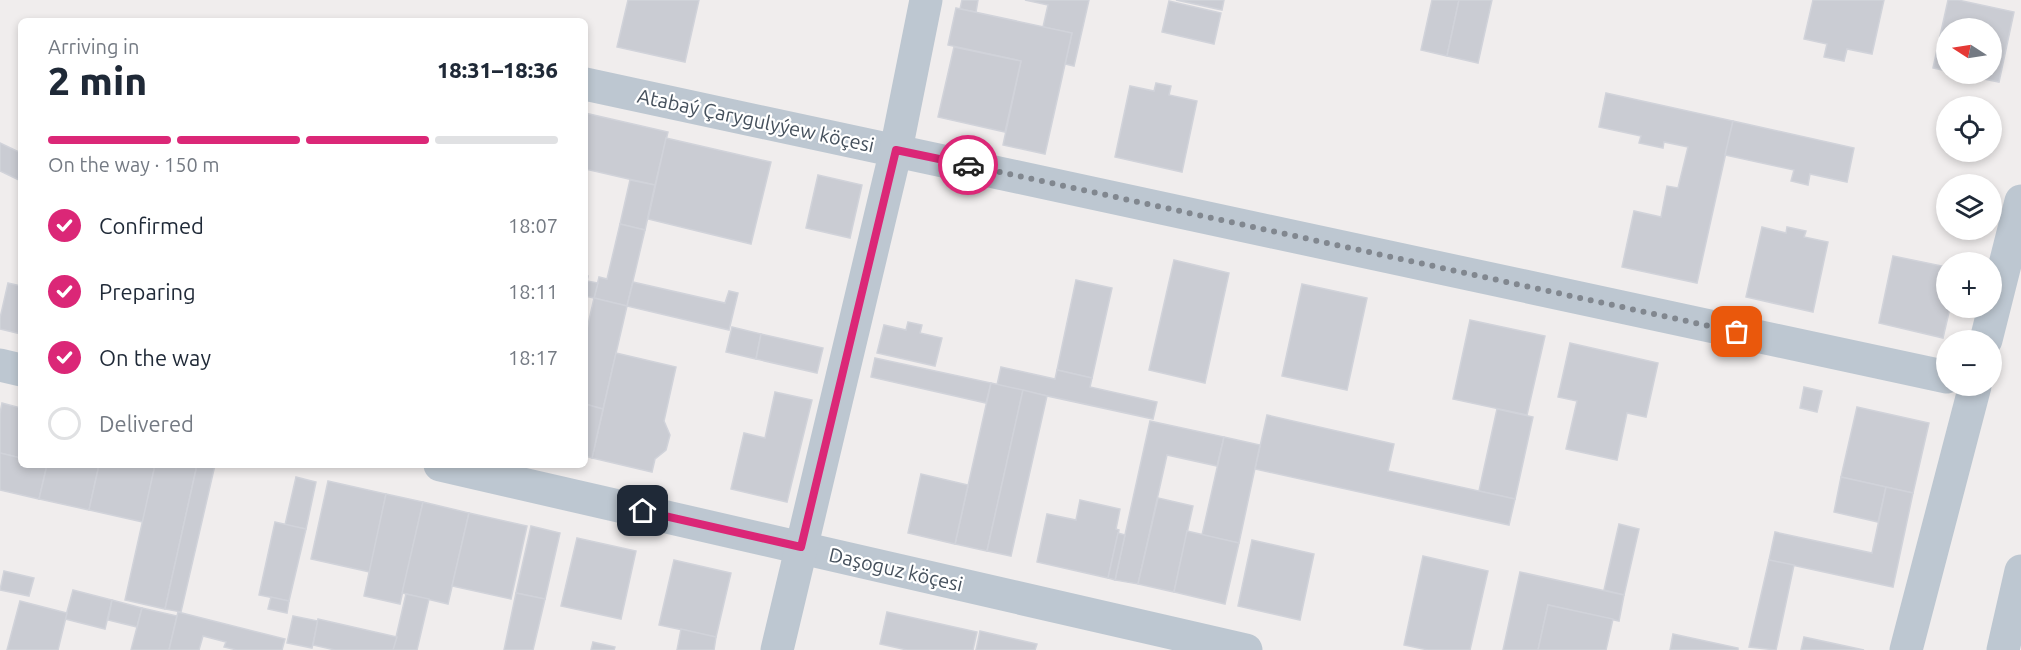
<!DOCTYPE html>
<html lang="en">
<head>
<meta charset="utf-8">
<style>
  :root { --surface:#fff; --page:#f2f2f3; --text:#1f2937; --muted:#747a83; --line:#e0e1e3; --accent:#db2777 }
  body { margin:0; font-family:Ubuntu,sans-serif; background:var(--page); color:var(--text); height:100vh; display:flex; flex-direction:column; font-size:22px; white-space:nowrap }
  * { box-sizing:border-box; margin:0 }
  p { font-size:20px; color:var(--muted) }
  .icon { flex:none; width:33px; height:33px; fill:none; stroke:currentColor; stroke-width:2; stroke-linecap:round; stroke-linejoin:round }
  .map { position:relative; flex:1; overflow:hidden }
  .sheet { position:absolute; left:18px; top:18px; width:570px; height:450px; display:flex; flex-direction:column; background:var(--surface); border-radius:9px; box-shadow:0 3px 9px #0003 }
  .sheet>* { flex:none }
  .needle { width:39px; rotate:282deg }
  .controls { position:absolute; left:1936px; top:18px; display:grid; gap:12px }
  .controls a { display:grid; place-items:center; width:66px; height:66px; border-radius:50%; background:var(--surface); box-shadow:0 3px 9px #0003; font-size:30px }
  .pin { position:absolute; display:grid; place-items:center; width:51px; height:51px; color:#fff; margin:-26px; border-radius:12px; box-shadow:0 3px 9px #0006 }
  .courier { position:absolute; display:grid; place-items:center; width:60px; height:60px; margin:-30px; border:4px solid #db2777; border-radius:50%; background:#fff; color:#222; box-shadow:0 2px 8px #0007 }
  .head em { font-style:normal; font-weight:800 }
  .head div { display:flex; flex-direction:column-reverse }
  .head { display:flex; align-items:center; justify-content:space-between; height:102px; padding:0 30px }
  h1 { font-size:39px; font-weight:800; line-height:45px }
  .bar { display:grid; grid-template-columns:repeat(4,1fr); gap:9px 6px; align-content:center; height:72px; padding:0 30px }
  .bar i { height:8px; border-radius:4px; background:var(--line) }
  .bar .selected { background:var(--accent) }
  .bar p { grid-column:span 4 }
  ol { padding:0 30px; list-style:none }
  li { display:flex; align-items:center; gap:18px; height:66px }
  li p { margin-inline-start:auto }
  li .icon { padding:6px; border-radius:50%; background:var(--accent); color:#fff; stroke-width:4 }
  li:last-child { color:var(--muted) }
  li i { width:33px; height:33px; border:3px solid var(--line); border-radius:50% }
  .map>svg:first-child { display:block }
</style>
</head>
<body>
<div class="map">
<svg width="2021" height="650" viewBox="0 0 2021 650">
  <rect width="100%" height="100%" fill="#f0eded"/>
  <!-- building -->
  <g fill="#caccd3" stroke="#d1d3da" stroke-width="1.5">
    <polygon points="628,0 699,0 685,62 617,47"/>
    <polygon points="962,0 978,0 976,12 960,9"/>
    <polygon points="1025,0 1089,0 1074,66 1065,64 1072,33 1043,27 1048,5"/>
    <polygon points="1176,0 1224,0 1222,10"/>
    <polygon points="1432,0 1459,0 1447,56 1421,50"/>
    <polygon points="1459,0 1492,0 1478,63 1447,56"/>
    <polygon points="1813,0 1884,0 1872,54 1847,49 1844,61 1824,57 1827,44 1804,39"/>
    <polygon points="1948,0 1958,0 2014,12 1999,82 1959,74 1992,74 1992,28 1947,28 1947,71 1933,68"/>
    <polygon points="1169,1 1221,13 1214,44 1162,32"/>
    <polygon points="956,8 1072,33 1045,154 1003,145 1021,61 948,45"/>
    <polygon points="954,47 1021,61 1005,132 938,117"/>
    <polygon points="1156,83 1171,86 1169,95 1197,101 1182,172 1115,157 1130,86 1154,91"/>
    <polygon points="1606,93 1733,121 1697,283 1622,267 1634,211 1661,217 1667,186 1678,188 1688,147 1664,142 1663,148 1639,143 1641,136 1599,127"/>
    <polygon points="585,113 668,132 655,185 585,169"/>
    <polygon points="1733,121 1854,148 1847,182 1810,174 1808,185 1791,181 1794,170 1725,155"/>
    <polygon points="666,138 771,162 751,244 648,219"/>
    <polygon points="0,143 21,153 21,181 0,171"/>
    <polygon points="818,175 862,185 850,238 806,228"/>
    <polygon points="630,180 655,185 645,230 620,224"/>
    <polygon points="620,224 645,230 627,306 594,298 599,277 607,279"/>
    <polygon points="1762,227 1786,233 1787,227 1806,231 1804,237 1828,242 1813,312 1746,297"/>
    <polygon points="1893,256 1947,267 1947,308 1950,308 1943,338 1879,323"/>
    <polygon points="1174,260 1229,273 1205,383 1149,370"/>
    <polygon points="585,275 588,276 587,281 598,283 594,298 585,296"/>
    <polygon points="1076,280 1112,288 1092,378 1057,370"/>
    <polygon points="633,282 725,303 729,291 738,293 729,330 627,306"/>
    <polygon points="8,283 21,286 21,285 21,334 0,329 0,318"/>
    <polygon points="1302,284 1367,298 1347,390 1282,376"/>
    <polygon points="594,298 627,306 603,409 585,404 585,338"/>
    <polygon points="1470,320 1545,336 1527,415 1453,399"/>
    <polygon points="908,322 922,325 920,333 942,338 935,366 877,353 884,325 906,330"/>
    <polygon points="732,327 761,334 756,359 726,352"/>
    <polygon points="761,334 823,348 817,373 756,359"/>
    <polygon points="1570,343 1658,363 1646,417 1627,413 1617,460 1566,449 1577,401 1558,397"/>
    <polygon points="616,353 676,367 664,421 670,435 666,450 655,459 652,472 592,458"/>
    <polygon points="875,358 991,383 986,403 871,377"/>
    <polygon points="1001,367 1055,379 1057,370 1092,378 1090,387 1157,402 1153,419 997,385"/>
    <polygon points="991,383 1023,390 987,551 955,544"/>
    <polygon points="1804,387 1822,391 1817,412 1800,408"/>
    <polygon points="1023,390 1047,396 1011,556 987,551"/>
    <polygon points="775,392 812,400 787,502 731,489 744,433 765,438"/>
    <polygon points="2,403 21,408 21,458 0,453 0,413"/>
    <polygon points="585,404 603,409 592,458 585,456"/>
    <polygon points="1857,407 1929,423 1913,493 1841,477"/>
    <polygon points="1497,409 1533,417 1515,499 1479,491"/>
    <polygon points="1267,415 1394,444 1388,471 1515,499 1509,525 1255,469"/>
    <polygon points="1150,421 1224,437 1217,466 1167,455 1138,584 1115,580"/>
    <polygon points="1224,437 1260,445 1239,543 1202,535"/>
    <polygon points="0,453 21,458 21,465 47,465 39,499 0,490"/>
    <polygon points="47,465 99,465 89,510 39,499"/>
    <polygon points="99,465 155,465 143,522 89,510"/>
    <polygon points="155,465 197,465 165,609 125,600"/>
    <polygon points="197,465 215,465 181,612 165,609"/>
    <polygon points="921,474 968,485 955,544 908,533"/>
    <polygon points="296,477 316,482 306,529 285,525"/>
    <polygon points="1841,477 1886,487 1878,522 1834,512"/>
    <polygon points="328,481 386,494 370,572 311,559"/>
    <polygon points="1886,487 1913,493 1893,587 1769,560 1775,532 1872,553"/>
    <polygon points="386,494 423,502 400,604 364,596"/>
    <polygon points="1158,498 1193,506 1174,592 1138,584"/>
    <polygon points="1080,500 1120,509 1116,529 1119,530 1108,578 1037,562 1047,514 1076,520"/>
    <polygon points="423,502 469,513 448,604 402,593"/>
    <polygon points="469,513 527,526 511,599 452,586"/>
    <polygon points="275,522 306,529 289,601 259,595"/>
    <polygon points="1619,524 1639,529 1624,595 1604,590"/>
    <polygon points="531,526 560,533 545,599 516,593"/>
    <polygon points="1187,531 1239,543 1225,604 1174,592"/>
    <polygon points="1118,533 1125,535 1115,580 1108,578"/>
    <polygon points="577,538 636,551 621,619 561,606"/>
    <polygon points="1252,540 1314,554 1300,620 1238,606"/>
    <polygon points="1423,556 1488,571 1470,650 1428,650 1404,645"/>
    <polygon points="674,560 731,573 716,637 659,625"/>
    <polygon points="1769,560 1794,565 1776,650 1749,647"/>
    <polygon points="4,571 34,578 29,596 0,590"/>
    <polygon points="1520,572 1624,595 1619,621 1548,605 1538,650 1503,650"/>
    <polygon points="73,590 112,600 105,629 65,619"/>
    <polygon points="516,593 545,599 533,650 504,650"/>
    <polygon points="406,594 429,599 417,650 393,650"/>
    <polygon points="271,597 289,601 287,613 268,609"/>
    <polygon points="112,600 142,608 137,627 108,620"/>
    <polygon points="20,601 67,613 58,650 7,650"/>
    <polygon points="1548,605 1613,619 1606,650 1538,650"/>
    <polygon points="142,608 177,616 169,650 131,650"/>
    <polygon points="178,612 285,639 282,650 237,650 224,647 226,642 203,636 199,650 169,650"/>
    <polygon points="887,612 977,632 973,650 907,650 880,644"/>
    <polygon points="293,616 318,621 312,648 287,643"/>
    <polygon points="318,619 397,637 393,650 335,650 313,645"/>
    <polygon points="681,629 716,637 714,650 677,650"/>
    <polygon points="980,631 1037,644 1035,650 976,650"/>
    <polygon points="1673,634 1738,648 1738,650 1670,650"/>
    <polygon points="1804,637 1864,650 1801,650"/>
    <polygon points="593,642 615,647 614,650 591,650"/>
  </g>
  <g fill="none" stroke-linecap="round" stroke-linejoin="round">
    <!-- minor -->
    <g stroke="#bdc7d1" stroke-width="33">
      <polyline points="585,84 1947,377"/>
      <polyline points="1986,340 2021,201"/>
      <polyline points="0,365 21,370"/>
      <polyline points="440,465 1246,650"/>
      <polyline points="777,650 896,150 926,0"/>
      <polyline points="1906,650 1975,386"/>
      <polyline points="2003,650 2021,571"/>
    </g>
  </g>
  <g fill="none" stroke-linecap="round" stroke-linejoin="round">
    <!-- done -->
    <polyline stroke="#81878f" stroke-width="6" stroke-dasharray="0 10.8" points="968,165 1737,332"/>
    <!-- route -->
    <polyline stroke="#db2777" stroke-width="8" points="643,511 801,547 896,150 968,165"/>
  </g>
  <g text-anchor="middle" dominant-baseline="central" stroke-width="4.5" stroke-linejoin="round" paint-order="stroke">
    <!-- street labels -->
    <g font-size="20" fill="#45505c" stroke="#fff">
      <text transform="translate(756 120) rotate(12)">Atabaý Çarygulyýew köçesi</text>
      <text transform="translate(896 569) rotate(13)">Daşoguz köçesi</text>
    </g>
  </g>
</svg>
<div class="controls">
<a><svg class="needle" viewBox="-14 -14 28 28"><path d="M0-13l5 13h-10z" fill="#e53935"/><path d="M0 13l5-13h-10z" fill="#747a83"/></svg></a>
<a><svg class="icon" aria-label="locate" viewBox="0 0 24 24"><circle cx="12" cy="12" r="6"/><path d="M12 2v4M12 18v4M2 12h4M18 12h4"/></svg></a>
<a><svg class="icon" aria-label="layers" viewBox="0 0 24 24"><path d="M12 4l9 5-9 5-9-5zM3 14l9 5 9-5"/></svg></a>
<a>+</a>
<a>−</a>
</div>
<div class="pin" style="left:1737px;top:332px;background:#ea580c"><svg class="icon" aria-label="bag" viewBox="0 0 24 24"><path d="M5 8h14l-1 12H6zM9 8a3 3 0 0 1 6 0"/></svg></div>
<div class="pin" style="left:643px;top:511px;background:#1f2937"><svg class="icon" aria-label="home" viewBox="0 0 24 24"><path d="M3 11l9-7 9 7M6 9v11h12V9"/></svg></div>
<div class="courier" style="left:968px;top:165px"><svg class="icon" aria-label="car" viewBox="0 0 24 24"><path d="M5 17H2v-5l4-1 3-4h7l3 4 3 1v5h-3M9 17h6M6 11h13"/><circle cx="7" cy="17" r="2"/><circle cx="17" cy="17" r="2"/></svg></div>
<section class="sheet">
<div class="head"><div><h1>2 min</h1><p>Arriving in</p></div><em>18:31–18:36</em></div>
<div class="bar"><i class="selected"></i><i class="selected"></i><i class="selected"></i><i></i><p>On the way · 150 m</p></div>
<ol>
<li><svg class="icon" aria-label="check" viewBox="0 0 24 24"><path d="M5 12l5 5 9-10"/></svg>Confirmed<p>18:07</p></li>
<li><svg class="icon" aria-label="check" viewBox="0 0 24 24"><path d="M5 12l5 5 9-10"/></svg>Preparing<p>18:11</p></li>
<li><svg class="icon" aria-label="check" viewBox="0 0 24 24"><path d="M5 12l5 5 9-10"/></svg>On the way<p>18:17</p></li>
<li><i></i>Delivered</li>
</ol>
</section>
</div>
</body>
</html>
